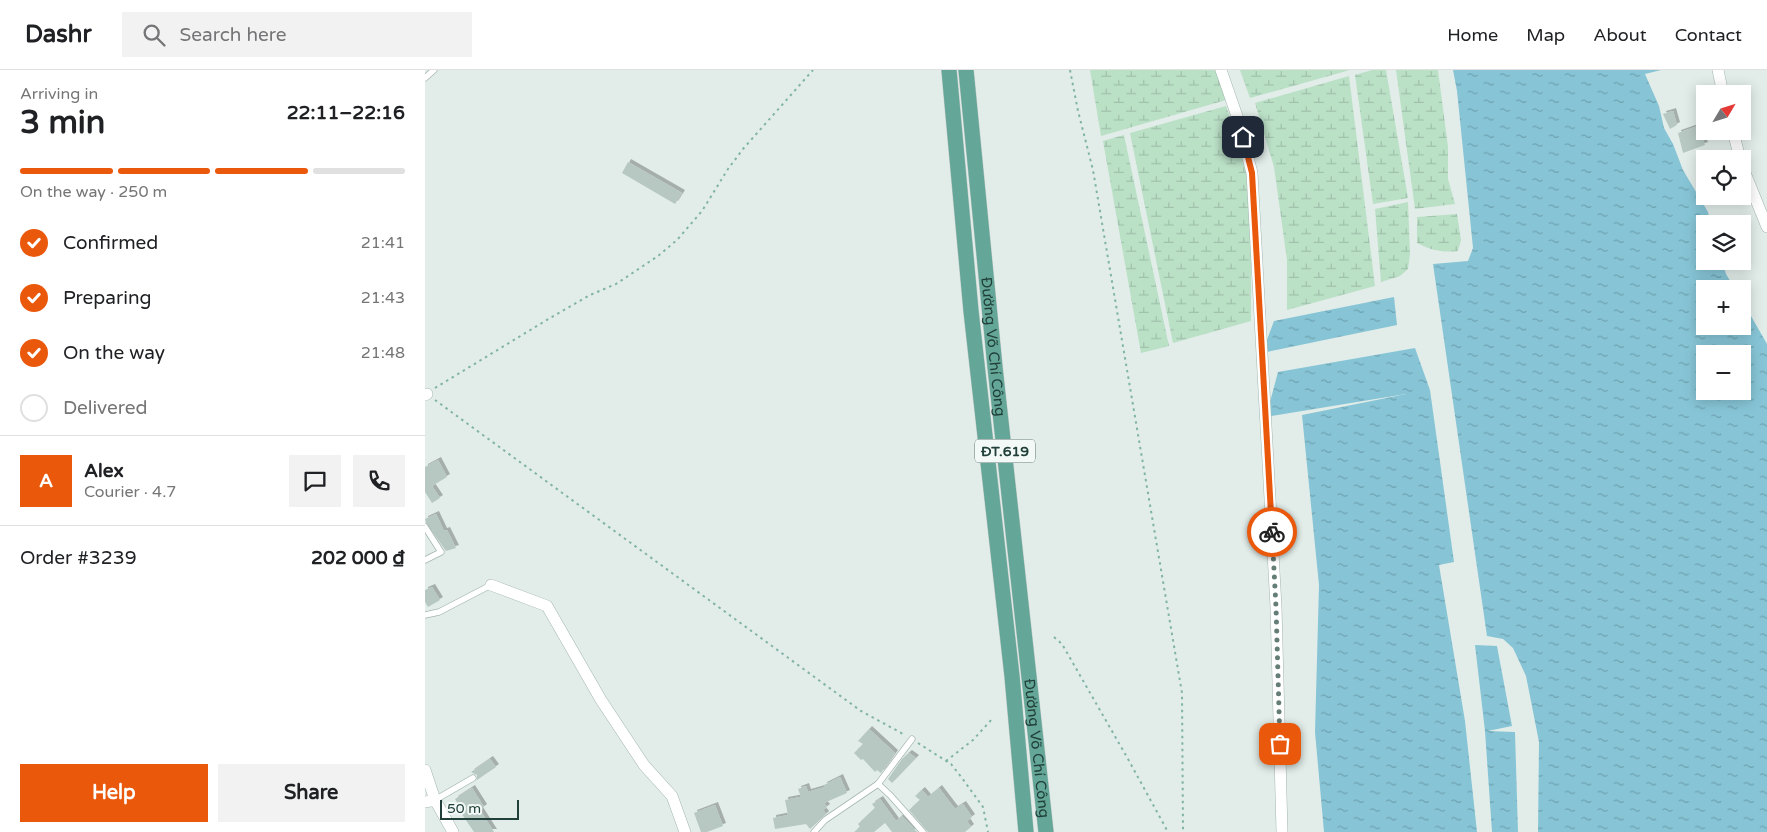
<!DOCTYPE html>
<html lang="en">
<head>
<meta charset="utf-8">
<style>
  :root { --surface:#fff; --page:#f2f2f2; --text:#202124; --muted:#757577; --line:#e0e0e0; --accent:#ea580c }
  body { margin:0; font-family:"Varela Round",sans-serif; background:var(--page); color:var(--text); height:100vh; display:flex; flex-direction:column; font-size:19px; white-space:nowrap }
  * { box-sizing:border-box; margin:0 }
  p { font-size:16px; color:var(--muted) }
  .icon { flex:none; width:28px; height:28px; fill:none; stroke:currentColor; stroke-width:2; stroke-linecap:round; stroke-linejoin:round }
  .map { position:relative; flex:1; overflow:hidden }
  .details { display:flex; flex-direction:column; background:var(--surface); width:425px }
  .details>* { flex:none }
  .needle { width:32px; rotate:52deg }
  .tools { position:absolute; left:1271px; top:15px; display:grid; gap:10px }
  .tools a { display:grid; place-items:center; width:55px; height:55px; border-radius:0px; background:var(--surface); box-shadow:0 2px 12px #0003; font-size:25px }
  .scale { position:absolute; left:15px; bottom:12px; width:79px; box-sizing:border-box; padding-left:5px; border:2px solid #214039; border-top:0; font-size:14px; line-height:18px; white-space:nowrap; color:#214039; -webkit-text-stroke:4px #f3f9f7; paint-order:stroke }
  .pin { position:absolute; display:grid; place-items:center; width:42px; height:42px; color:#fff; margin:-21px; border-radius:10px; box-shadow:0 2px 8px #0006 }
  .courier { position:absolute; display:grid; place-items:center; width:50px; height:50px; margin:-25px; border:4px solid #ea580c; border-radius:50%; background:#fff; color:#222; box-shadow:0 1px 6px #0007 }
  .head em { font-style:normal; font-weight:800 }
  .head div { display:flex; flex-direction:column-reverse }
  .head { display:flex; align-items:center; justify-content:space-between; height:85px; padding:0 20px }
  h1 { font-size:32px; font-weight:800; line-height:38px }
  .bar { display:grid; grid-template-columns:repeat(4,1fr); gap:8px 5px; align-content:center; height:60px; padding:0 20px }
  .bar i { height:6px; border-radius:4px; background:var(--line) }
  .bar .on { background:var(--accent) }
  .bar p { grid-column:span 4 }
  .line { display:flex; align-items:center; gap:12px; padding:0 20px; border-top:1px solid var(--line) }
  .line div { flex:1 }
  .round { display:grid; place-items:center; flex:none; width:52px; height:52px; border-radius:0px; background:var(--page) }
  ol { padding:0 20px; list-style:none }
  li { display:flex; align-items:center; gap:15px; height:55px }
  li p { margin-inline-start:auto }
  li .icon { padding:5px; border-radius:50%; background:var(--accent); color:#fff; stroke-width:4 }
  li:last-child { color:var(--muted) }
  li i { width:28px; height:28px; border:2px solid var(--line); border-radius:50% }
  .cta { display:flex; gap:10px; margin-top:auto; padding:10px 20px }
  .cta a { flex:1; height:58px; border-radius:0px; background:var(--accent); color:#fff; font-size:20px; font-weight:800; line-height:58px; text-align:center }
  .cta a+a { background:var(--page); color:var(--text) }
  header { display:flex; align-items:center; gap:30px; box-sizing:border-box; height:70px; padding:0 25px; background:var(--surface); border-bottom:1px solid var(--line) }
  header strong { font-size:24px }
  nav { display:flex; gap:28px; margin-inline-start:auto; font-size:18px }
  .search { width:350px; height:45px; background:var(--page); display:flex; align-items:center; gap:12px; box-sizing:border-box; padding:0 18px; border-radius:0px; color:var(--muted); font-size:19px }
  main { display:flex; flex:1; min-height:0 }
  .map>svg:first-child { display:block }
</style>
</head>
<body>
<header>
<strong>Dashr</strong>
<div class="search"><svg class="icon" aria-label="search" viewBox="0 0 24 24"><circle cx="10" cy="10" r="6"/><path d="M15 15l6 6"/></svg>Search here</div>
<nav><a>Home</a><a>Map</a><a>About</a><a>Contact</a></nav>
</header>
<main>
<section class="details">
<div class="head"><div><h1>3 min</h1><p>Arriving in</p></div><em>22:11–22:16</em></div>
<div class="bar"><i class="on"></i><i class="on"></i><i class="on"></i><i></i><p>On the way · 250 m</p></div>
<ol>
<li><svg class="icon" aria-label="check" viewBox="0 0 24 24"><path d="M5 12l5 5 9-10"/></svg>Confirmed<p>21:41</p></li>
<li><svg class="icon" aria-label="check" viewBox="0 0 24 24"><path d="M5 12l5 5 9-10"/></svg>Preparing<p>21:43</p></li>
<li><svg class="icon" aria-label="check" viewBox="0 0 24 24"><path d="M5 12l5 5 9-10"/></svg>On the way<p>21:48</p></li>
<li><i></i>Delivered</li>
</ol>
<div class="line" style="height:90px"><b class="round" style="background:var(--accent);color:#fff">A</b><div><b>Alex</b><p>Courier · 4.7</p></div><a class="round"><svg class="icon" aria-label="chat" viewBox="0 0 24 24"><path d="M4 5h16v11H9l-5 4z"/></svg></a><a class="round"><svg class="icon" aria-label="phone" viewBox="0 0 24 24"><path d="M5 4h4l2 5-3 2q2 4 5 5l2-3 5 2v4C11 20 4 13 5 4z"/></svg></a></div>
<div class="line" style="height:65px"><div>Order #3239</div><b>202 000 ₫</b></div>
<div class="cta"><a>Help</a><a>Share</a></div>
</section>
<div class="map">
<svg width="1342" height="762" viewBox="0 0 1342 762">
  <defs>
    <pattern id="wetland-marsh" width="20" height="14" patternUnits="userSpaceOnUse" patternTransform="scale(1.25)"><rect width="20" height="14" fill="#bae0c6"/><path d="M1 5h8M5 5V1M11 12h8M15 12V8" fill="none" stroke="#a0c1ab"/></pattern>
    <pattern id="water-ripples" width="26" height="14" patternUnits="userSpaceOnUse" patternTransform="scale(1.25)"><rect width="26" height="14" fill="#87c5d6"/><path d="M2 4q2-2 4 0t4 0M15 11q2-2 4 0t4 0" fill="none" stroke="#6ea1af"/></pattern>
    <filter id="shadow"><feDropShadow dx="3" dy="-3" stdDeviation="0" flood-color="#0004"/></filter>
  </defs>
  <rect width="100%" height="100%" fill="#e2ede9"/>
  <!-- wetland -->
  <g fill="url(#wetland-marsh)">
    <polygon points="665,0 791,0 801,30 676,66"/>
    <polygon points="815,0 925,0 825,28"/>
    <polygon points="947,0 961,0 983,128 948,134 930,5"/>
    <polygon points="971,0 1013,0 1023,77 1023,109 1030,134 990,139"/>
    <polygon points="924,6 950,216 862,240 862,190 849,97 830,33"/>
    <polygon points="801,36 826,109 826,251 748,273 705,63"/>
    <polygon points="699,65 744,276 716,283 678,71"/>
    <polygon points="983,132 985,184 983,199 975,206 956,212 950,139"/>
    <path d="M1032 144 1036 170 1033 181C1017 183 1006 180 992 173V147Z"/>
  </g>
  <!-- water -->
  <g fill="url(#water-ripples)" fill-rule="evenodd">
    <path d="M1028 0H1236L1220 4 1234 36 1239 58 1248 74 1258 100 1283 142 1286 154H1280V191H1297L1301 204 1310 219H1280V256H1318V232L1342 274V762H1113L1114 672 1101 606 1088 578 1078 569 1062 566 1008 194 1043 191 1048 178 1032 21ZM1280 284H1318V321H1280Z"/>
    <polygon points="969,227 972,255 837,283 849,251"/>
    <polygon points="990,278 1005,320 1029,492 1014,495 1040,651 1052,762 899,762 890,662 894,515 877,345 981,324 841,347 853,302"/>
    <polygon points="1050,575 1072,576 1087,656 1063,661 1090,662 1093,762 1067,762 1060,661"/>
  </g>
  <!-- building -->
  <g fill="#b7c8c2" filter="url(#shadow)">
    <polygon points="1248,41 1252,55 1245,59 1238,44"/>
    <polygon points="1273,56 1280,75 1258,83 1253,63"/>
    <polygon points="203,92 257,123 250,134 197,103"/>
    <polygon points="13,390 22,407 7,416 15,428 7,433 0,422 0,397"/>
    <polygon points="11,444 19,461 22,460 31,478 21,481 1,453 0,449"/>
    <polygon points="7,517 15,530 3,537 0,532 0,520"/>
    <polygon points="444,659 470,683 456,703 452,700 450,702 438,689 436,690 429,683 438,674 433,671"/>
    <polygon points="484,683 491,688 467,713 463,709 477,689"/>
    <polygon points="65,689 71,697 52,710 52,705 46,702"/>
    <polygon points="415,707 422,723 399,733 402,737 398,740 401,744 385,759 381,754 350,759 348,748 363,745 360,730 376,727 373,719 381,716 383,722 400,717 399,715"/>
    <polygon points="47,718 59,737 55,740 69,762 49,762 34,740 36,739 30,729"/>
    <polygon points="514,718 530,739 538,734 547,747 542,751 546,757 540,762 503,762 484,740 495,730 490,726 497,720 503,727"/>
    <polygon points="455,729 471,751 477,746 492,762 467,762 460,753 449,762 429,762 435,757 433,754 450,738 447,734"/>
    <polygon points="290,735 298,756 282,762 276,762 269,743"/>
  </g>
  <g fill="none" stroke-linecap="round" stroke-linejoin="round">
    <!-- service casing -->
    <g stroke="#a4b6b1" stroke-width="7">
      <g id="service">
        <polyline points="0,8 9,0"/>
        <polyline points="0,457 16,482 0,490"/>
        <polyline points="0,545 14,542 66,515"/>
        <polyline points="453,714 487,669"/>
        <polyline points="10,730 48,708"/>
        <polyline points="389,762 400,750 453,714 465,725 498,762"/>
      </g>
    </g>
    <!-- minor casing -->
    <g stroke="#a4b6b1" stroke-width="12">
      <g id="minor">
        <polyline points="796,0 813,49 827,103 851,537 857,762"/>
        <polyline points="1293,0 1298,24"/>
        <polyline points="1308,61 1315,89"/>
        <polyline points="1318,98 1342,157"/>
        <polyline points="0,325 2,324"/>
        <polyline points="66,515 122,536 176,630 219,695 247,726 260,762"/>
        <polyline points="0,700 10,730"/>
        <polyline points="0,732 10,730 28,762"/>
      </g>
    </g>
    <!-- primary casing -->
    <g stroke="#c1cac8" stroke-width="16">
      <g id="primary">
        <polyline points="524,0 546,241 587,606 601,762"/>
        <path id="s1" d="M541 0 570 297 621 762"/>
      </g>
    </g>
    <!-- path -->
    <g stroke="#81b3a6" stroke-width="2" stroke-dasharray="2.5 4" stroke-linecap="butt">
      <polyline points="645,0 653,41 668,100 757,623 758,762"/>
      <polyline points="10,318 125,248 165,225 191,214 233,186 252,170 277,141 303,99 318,79 388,0"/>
      <polyline points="10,330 436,641 480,665"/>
      <polyline points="629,567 637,574 703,689 743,762"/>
      <polyline points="493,673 526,694 537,708 558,737 563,762"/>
      <polyline points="521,691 548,670 568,648"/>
    </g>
    <!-- service -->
    <use href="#service" stroke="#fff" stroke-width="5.5"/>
    <!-- minor -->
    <use href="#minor" stroke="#fff" stroke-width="11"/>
    <!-- primary -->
    <use href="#primary" stroke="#64a698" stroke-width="15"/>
  </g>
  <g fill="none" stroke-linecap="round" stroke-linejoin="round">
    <!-- done -->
    <polyline stroke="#657d77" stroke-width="5" stroke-dasharray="0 9" points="847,462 851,537 855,674"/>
    <!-- route -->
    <polyline stroke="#ea580c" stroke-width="6" points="818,67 827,103 847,462"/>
  </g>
  <g text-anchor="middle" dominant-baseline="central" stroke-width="4" stroke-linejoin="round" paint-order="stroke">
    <!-- shield labels -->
    <rect fill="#f3f9f7" stroke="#607872" stroke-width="1" x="550" y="369.5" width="60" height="23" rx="4"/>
    <g font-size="14" font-weight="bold" fill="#214039">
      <text x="580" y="381">ĐT.619</text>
    </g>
    <!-- street labels -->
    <g font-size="15" fill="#214039" stroke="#f3f9f7">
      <text stroke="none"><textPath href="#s1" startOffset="278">Đường Võ Chí Công</textPath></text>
      <text stroke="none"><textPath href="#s1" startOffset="682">Đường Võ Chí Công</textPath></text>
    </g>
  </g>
</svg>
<div class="tools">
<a><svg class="needle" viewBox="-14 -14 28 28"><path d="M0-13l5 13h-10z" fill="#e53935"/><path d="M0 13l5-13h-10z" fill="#757577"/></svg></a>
<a><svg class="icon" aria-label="locate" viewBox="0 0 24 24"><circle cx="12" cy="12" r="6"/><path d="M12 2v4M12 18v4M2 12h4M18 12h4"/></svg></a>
<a><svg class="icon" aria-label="layers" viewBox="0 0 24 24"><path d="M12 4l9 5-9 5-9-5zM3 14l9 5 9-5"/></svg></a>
<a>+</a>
<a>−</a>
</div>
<div class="scale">50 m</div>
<div class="pin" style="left:855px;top:674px;background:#ea580c"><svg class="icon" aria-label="bag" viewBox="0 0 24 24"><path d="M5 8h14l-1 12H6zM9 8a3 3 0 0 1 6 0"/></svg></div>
<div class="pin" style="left:818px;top:67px;background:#1f2937"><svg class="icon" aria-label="home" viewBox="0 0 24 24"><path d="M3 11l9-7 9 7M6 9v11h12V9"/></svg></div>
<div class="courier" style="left:847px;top:462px"><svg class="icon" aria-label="bike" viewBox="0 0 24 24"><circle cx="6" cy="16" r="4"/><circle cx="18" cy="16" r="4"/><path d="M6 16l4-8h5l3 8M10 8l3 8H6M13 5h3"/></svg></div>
</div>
</main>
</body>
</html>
